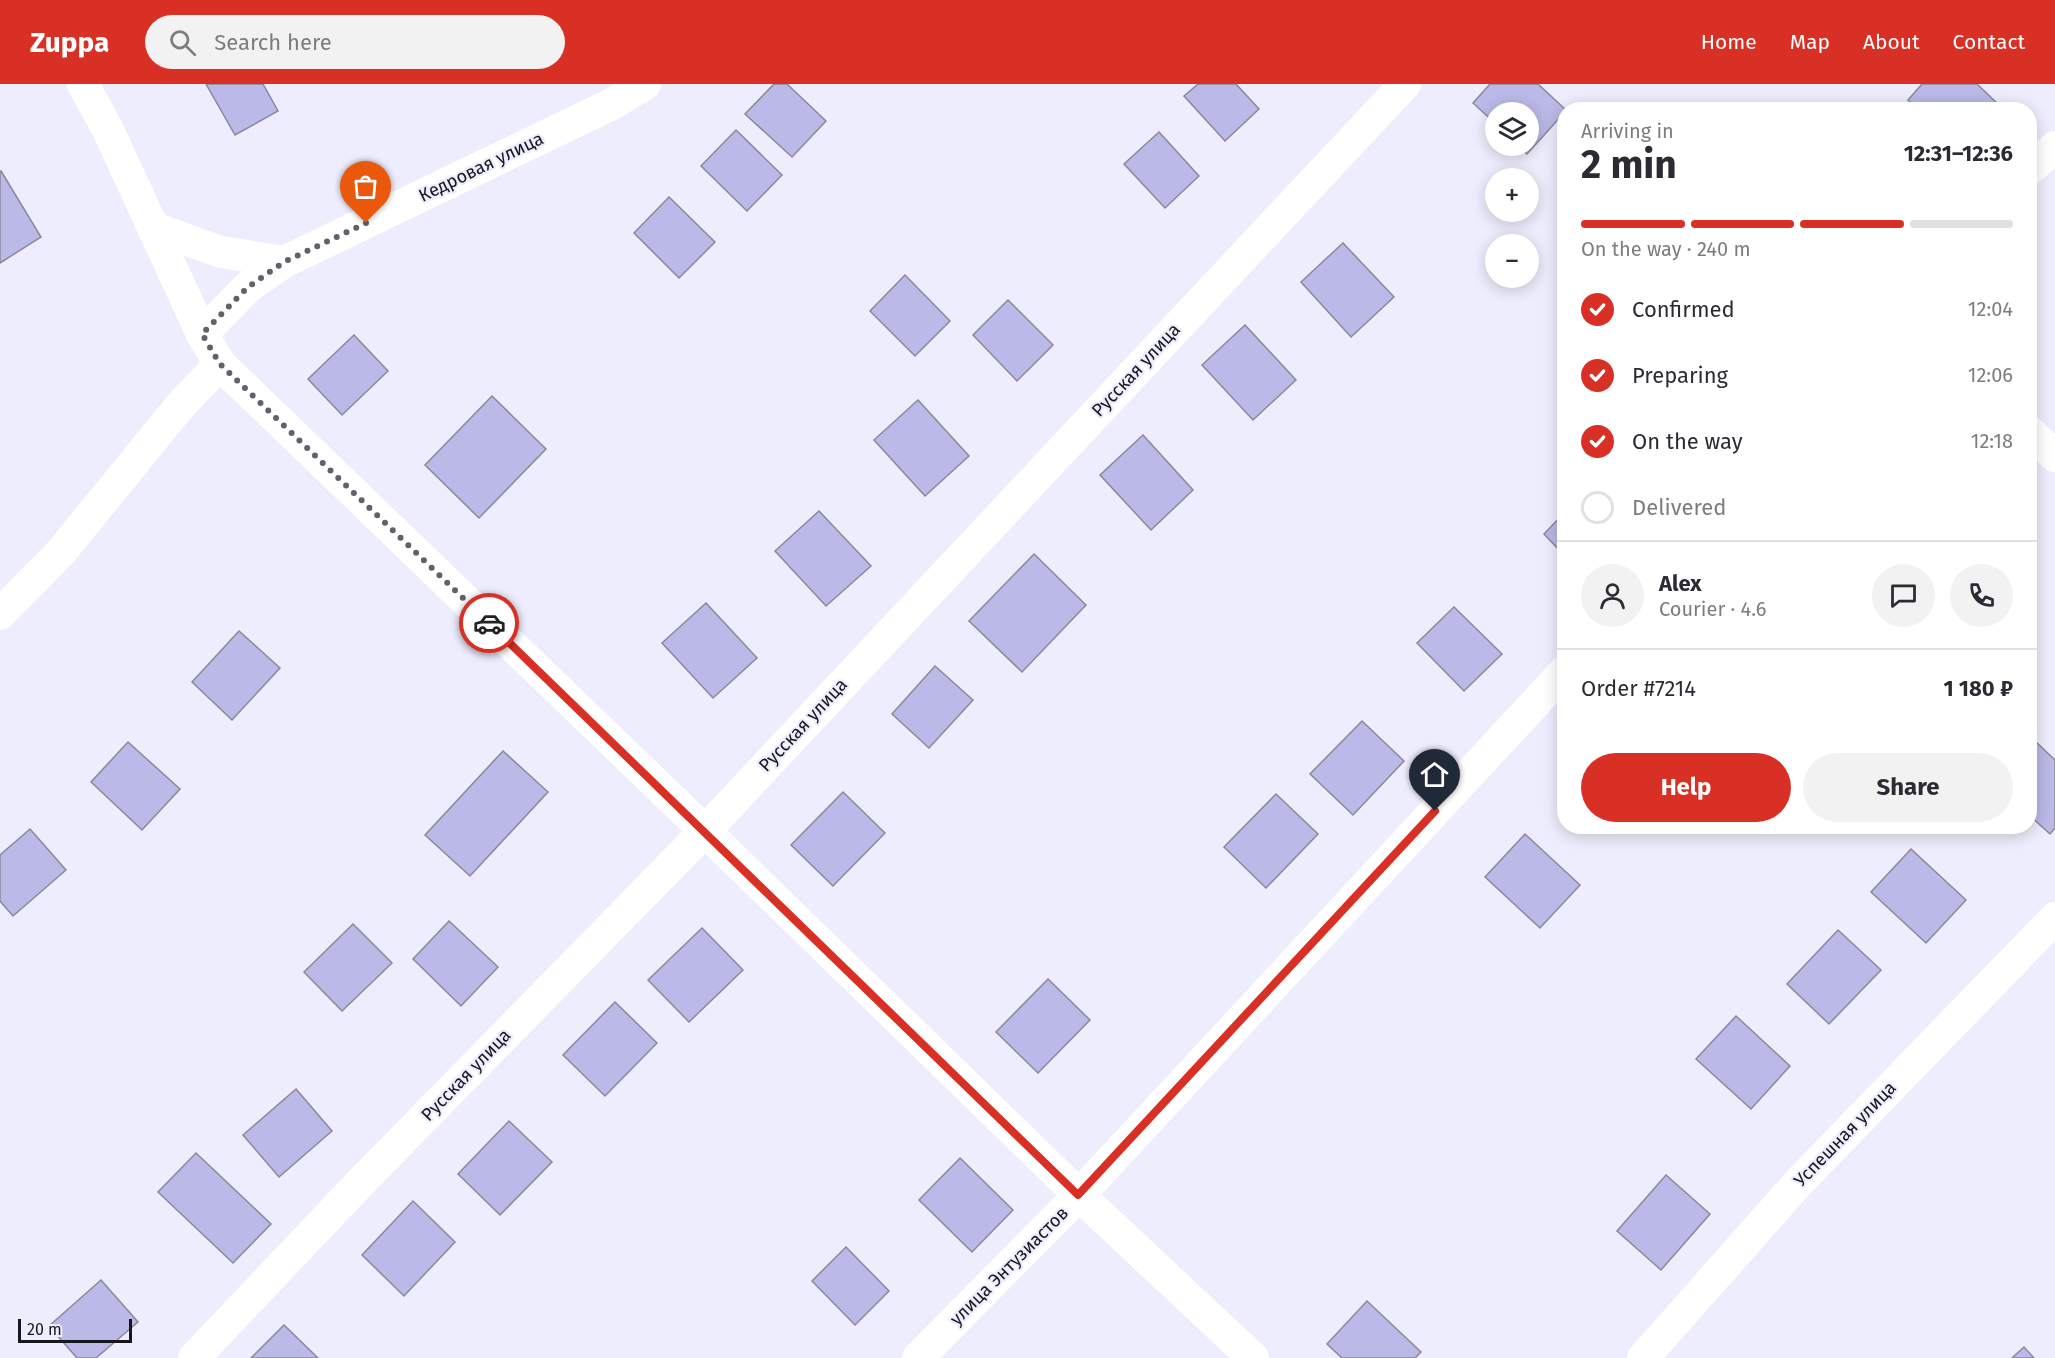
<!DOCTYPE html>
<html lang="en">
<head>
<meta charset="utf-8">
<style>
  :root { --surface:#fff; --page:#f2f2f3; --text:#2b2b33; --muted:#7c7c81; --line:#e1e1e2; --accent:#d93025 }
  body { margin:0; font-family:"Fira Sans",sans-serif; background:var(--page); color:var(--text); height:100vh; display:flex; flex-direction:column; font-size:22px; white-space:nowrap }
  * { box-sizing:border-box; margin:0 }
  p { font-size:20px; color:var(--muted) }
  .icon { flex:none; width:33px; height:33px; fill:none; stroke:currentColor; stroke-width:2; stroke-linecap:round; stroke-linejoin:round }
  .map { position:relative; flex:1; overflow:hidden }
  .side { position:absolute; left:1557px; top:18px; width:480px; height:732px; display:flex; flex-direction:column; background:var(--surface); border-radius:24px; box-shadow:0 3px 15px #0003 }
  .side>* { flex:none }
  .fabs { position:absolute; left:1485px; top:18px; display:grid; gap:12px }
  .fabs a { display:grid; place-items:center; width:54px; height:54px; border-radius:50%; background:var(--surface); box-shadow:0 3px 15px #0003; font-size:30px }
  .scale { position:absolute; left:18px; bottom:15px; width:114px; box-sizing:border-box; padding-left:6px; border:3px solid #16161d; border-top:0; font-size:16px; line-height:21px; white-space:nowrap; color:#16161d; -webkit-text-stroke:4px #ededfd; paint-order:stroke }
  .pin { position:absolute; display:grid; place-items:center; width:51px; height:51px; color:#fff; margin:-62px -26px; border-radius:50% 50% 50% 0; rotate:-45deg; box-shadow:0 0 6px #0007 }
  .pin .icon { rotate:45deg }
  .courier { position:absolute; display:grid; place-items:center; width:60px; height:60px; margin:-30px; border:4px solid #d93025; border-radius:50%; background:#fff; color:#222; box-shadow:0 2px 8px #0007 }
  .headline em { font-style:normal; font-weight:700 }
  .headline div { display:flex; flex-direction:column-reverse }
  .headline { display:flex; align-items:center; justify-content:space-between; height:102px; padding:0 24px }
  h1 { font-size:39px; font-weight:700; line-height:45px }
  .bar { display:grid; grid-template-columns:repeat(4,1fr); gap:9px 6px; align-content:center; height:72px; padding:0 24px }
  .bar i { height:8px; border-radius:4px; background:var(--line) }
  .bar .active { background:var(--accent) }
  .bar p { grid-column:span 4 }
  .line { display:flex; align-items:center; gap:15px; padding:0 24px; border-top:2px solid var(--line) }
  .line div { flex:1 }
  .round { display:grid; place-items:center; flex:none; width:63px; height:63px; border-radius:32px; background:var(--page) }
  ol { padding:0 24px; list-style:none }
  li { display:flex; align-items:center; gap:18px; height:66px }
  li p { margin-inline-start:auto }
  li .icon { padding:6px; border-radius:50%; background:var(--accent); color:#fff; stroke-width:4 }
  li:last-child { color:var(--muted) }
  li i { width:33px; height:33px; border:3px solid var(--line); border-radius:50% }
  .cta { display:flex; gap:12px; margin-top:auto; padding:12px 24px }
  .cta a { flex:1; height:69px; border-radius:36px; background:var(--accent); color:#fff; font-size:24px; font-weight:700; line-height:69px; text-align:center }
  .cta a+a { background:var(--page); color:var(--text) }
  header { display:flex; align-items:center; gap:36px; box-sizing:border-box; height:84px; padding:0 30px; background:var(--accent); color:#fff }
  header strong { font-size:28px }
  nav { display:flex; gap:33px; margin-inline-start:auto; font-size:21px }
  .search { width:420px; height:54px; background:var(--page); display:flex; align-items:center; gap:15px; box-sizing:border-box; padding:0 21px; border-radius:33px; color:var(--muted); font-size:22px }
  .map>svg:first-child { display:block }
</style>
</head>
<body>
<header>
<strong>Zuppa</strong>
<div class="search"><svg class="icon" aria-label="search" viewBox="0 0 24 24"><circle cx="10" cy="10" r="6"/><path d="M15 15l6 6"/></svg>Search here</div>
<nav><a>Home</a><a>Map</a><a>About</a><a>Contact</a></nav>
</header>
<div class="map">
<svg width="2055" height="1274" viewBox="0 0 2055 1274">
  <rect width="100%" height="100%" fill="#ededfd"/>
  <!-- building -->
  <g fill="#bab9e7" stroke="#89899b" stroke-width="1.5">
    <polygon points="206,0 263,0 278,27 235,51"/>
    <polygon points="774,0 787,0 826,37 792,73 745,30"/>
    <polygon points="1198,0 1236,0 1259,25 1225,57 1184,12"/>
    <polygon points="1490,0 1538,0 1566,26 1564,29 1527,70 1519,62 1528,62 1528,28 1496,28 1496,40 1473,19"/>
    <polygon points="1922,0 1977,0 2002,24 2001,26 1918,26 1908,16"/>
    <polygon points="736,46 782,91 747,127 701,82"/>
    <polygon points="1159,48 1199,92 1165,124 1124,80"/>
    <polygon points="1,87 41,153 0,179 0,88"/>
    <polygon points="669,113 715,158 679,194 634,149"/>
    <polygon points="1343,159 1394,213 1351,253 1301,198"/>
    <polygon points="905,191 950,237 915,272 870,227"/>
    <polygon points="1008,216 1053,261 1017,297 973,251"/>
    <polygon points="1245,241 1296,296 1253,336 1202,281"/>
    <polygon points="354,251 388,287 342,331 308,295"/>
    <polygon points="492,312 546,365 479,434 425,381"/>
    <polygon points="918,316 969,372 925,412 874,356"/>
    <polygon points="1143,351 1193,406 1151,446 1100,391"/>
    <polygon points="819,427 871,482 826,522 775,467"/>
    <polygon points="1564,429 1564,471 1544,450"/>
    <polygon points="1034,470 1086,521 1022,588 969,537"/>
    <polygon points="706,519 757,574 713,614 662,559"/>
    <polygon points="1454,523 1502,570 1464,607 1417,559"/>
    <polygon points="239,547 280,584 232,636 192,598"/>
    <polygon points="935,582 973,616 929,664 892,630"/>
    <polygon points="1362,637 1404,677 1353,731 1310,690"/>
    <polygon points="2035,657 2055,676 2055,744 2050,750 2030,732 2030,663"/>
    <polygon points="128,658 180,705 142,746 91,698"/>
    <polygon points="503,667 548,708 470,792 425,751"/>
    <polygon points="843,708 885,749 833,802 791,761"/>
    <polygon points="1276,710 1318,750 1266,804 1224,763"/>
    <polygon points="30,745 66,786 13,832 0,817 0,771"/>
    <polygon points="1525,750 1580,801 1540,844 1485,793"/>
    <polygon points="1911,765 1966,816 1926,859 1871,808"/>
    <polygon points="449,837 498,883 461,922 413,875"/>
    <polygon points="353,840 392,879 342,927 304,888"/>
    <polygon points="702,844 743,886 689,938 648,896"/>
    <polygon points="1838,846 1881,886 1829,940 1787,900"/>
    <polygon points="1048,895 1090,936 1038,989 996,948"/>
    <polygon points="615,918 657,959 605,1012 563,971"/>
    <polygon points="1736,932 1790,982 1751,1025 1696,975"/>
    <polygon points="296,1005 332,1047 279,1093 243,1051"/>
    <polygon points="509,1037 552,1078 500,1131 458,1090"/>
    <polygon points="196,1069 271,1140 233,1179 158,1108"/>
    <polygon points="960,1074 1013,1126 972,1168 919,1116"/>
    <polygon points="1666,1091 1710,1130 1661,1186 1617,1147"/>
    <polygon points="413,1117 455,1158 404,1212 362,1171"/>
    <polygon points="846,1163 889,1207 855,1241 812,1197"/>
    <polygon points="101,1196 138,1238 96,1274 77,1274 49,1242"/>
    <polygon points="1367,1217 1421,1268 1415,1274 1342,1274 1327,1260"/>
    <polygon points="284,1241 318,1274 251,1274"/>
    <polygon points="2024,1263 2034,1274 2012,1274"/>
  </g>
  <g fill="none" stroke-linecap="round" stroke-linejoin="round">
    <!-- street -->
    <g stroke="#fff" stroke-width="32">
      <polyline points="2030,85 2055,63"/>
      <polyline points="154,144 221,168 284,178"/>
      <polyline points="202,250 248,203 284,178 612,20 645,0"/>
      <polyline points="220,280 705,747 1079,1111 1253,1274"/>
      <polyline points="2030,348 2055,372"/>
      <polyline points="0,530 61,468 180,322 220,280 202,250 108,46 83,0"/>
      <polyline points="194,1274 362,1097 705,747 1405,0"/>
      <polyline points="918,1274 1079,1111 1564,588"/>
      <polyline points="1643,1274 1799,1098 2055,834"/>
    </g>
  </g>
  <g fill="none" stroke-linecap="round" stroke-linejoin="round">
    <!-- done -->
    <polyline stroke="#61616b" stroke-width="6" stroke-dasharray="0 10.8" points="366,139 284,178 248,203 202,250 220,280 489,539"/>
    <!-- route -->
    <polyline stroke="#d93025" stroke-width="8" points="489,539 1078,1111 1435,727"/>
  </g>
  <g text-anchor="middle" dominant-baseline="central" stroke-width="4.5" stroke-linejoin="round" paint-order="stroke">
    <!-- street labels -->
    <g font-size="18" fill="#16161d" stroke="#ededfd">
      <text transform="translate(481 83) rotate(-26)">Кедровая улица</text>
      <text transform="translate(1136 286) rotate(-47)">Русская улица</text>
      <text transform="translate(803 641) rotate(-47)">Русская улица</text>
      <text transform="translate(466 991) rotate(-46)">Русская улица</text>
      <text transform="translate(1845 1050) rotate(-46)">Успешная улица</text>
      <text transform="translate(1009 1182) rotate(-45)">улица Энтузиастов</text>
    </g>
  </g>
</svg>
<div class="fabs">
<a><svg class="icon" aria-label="layers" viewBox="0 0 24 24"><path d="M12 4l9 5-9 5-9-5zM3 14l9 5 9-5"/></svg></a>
<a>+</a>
<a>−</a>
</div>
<div class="scale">20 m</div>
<div class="pin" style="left:366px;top:139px;background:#ea580c"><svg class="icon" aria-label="bag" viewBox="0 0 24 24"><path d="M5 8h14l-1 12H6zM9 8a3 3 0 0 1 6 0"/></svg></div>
<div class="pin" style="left:1435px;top:727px;background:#1f2937"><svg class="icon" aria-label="home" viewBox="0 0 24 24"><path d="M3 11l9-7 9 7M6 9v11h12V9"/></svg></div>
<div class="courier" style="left:489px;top:539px"><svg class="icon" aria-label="car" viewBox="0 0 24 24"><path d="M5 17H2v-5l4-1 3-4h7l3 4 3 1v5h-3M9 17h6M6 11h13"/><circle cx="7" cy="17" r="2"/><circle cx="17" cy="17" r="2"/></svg></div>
<section class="side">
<div class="headline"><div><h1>2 min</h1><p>Arriving in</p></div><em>12:31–12:36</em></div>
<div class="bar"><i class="active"></i><i class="active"></i><i class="active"></i><i></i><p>On the way · 240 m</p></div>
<ol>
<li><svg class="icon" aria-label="check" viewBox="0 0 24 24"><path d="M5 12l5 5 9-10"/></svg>Confirmed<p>12:04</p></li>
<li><svg class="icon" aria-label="check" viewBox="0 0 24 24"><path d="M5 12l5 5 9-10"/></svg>Preparing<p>12:06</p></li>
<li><svg class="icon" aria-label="check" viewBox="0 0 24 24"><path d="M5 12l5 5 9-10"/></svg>On the way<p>12:18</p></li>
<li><i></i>Delivered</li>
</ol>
<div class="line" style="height:108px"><a class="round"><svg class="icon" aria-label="person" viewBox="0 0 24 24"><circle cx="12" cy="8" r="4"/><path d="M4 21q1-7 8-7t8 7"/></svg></a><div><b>Alex</b><p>Courier · 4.6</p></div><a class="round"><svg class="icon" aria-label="chat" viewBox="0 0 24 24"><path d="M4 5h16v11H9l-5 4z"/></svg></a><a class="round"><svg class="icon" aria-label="phone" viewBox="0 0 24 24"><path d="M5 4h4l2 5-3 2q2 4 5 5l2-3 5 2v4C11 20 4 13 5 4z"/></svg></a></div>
<div class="line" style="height:78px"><div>Order #7214</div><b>1 180 ₽</b></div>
<div class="cta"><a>Help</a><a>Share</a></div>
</section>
</div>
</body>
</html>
